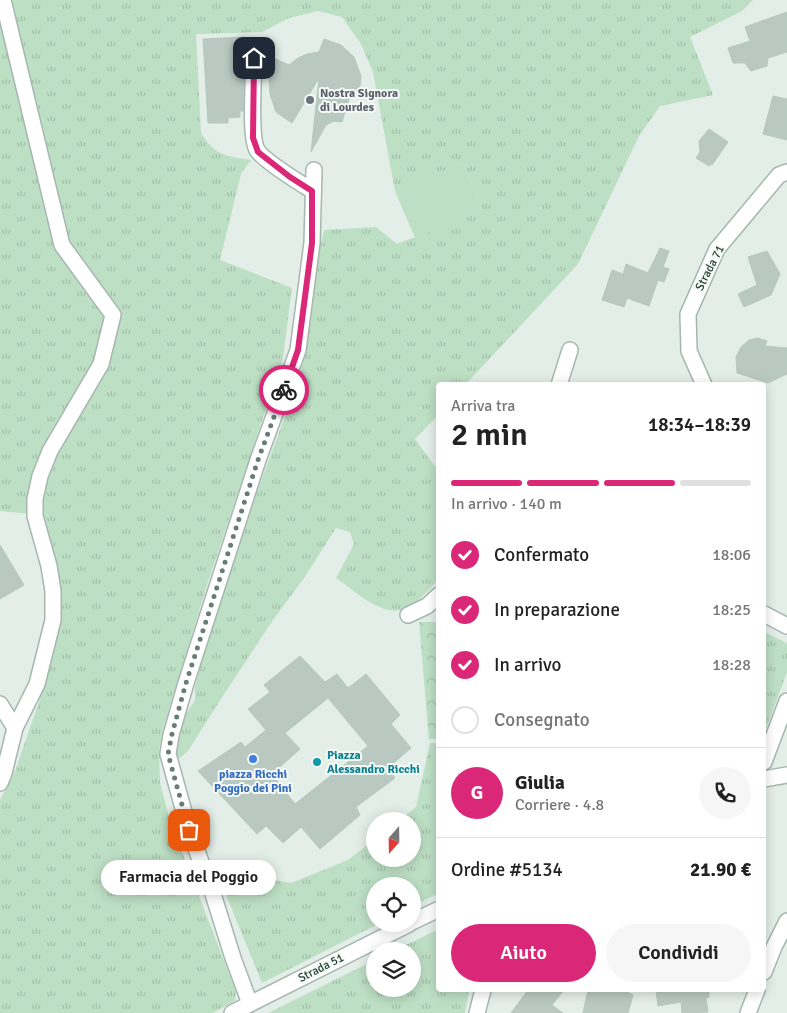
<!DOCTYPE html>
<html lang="it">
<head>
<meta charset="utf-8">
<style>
  :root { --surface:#fff; --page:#f6f6f6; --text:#222; --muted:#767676; --line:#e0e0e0; --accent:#db2777 }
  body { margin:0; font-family:Signika,sans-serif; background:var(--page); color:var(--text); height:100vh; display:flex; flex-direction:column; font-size:19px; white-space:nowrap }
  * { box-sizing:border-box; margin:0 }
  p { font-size:16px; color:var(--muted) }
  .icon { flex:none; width:28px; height:28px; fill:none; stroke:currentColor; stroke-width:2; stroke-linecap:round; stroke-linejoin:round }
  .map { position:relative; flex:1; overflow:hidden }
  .drawer { position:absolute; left:436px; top:382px; width:330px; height:610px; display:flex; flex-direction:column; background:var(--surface); border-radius:5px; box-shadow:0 2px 12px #0003 }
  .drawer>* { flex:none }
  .needle { width:32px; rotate:200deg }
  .controls { position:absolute; left:366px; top:812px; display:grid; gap:10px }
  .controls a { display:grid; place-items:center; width:55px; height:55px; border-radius:50%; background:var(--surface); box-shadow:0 2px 12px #0003; font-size:25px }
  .pin { position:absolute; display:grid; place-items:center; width:42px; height:42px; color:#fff; margin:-21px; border-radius:10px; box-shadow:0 2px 8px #0006 }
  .courier { position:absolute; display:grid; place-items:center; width:50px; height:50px; margin:-25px; border:4px solid #db2777; border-radius:50%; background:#fff; color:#222; box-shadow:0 1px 6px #0007 }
  .bubble { position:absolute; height:35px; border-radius:18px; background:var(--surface); box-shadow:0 2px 12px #0003; font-size:16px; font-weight:600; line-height:35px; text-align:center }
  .overview em { font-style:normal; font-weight:600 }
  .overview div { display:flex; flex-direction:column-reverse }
  .overview { display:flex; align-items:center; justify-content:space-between; height:85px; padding:0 15px }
  h1 { font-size:32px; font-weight:600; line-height:38px }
  .bar { display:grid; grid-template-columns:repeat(4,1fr); gap:8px 5px; align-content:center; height:60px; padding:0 15px }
  .bar i { height:6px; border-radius:4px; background:var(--line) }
  .bar .selected { background:var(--accent) }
  .bar p { grid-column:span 4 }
  .line { display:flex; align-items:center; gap:12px; padding:0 15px; border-top:1px solid var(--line) }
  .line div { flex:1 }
  .round { display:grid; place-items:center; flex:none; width:52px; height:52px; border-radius:26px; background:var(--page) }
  ol { padding:0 15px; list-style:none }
  li { display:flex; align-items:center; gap:15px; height:55px }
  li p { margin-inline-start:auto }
  li .icon { padding:5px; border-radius:50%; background:var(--accent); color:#fff; stroke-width:4 }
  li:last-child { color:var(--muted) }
  li i { width:28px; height:28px; border:2px solid var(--line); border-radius:50% }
  .cta { display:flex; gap:10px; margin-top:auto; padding:10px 15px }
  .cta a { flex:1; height:58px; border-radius:30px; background:var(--accent); color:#fff; font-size:20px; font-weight:600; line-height:58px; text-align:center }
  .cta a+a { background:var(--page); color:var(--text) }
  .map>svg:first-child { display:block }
</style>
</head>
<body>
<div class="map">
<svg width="787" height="1013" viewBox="0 0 787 1013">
  <defs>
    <pattern id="grass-tufts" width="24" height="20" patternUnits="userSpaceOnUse" patternTransform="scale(1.25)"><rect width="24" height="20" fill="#bddfc4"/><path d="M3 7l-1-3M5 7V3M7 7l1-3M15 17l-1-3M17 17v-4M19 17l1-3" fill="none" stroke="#a2c0a9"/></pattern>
    <pattern id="park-crowns" width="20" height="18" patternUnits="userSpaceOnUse" patternTransform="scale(1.25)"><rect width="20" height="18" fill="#bddfc4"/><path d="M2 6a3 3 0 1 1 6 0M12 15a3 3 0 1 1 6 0" fill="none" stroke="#a2c0a9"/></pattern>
  </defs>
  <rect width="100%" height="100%" fill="#e4eee9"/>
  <!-- grass -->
  <g fill="url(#grass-tufts)">
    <path d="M0 0H753L742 11 690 37 713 95 660 106 639 136 578 264 465 385H439V414L415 439 439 472V579C430 588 421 599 411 606 385 622 356 591 336 578L354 544 350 532 336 528 304 578 273 620 217 705 188 751 175 762 171 753 179 725 195 700V687L202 658 257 492 301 373 318 257 324 230 376 227 397 244 483 210 463 163 395 191 373 72 361 44 342 17 318 11 289 18 262 32 196 34 201 133C215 156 226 156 251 160L241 174 220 260 292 288 283 358 208 582 165 722 159 749 160 783 170 821 236 992 235 1001 213 1013H0V800L15 771 43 690 55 646 60 617 41 515 0 511Z"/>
    <polygon points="764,632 787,643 787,672 764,734"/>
    <polygon points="430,743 439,743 439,893 413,906 412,886 375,886 375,924 378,924 262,983 226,895 249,876 291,883 348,860 375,839 375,859 412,859 412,821 398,821 416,807"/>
    <polygon points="439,929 439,990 469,990 465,1013 268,1013 375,960 375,989 412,989 412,951 393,951"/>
  </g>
  <!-- park -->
  <polygon fill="url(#park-crowns)" points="419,622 439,622 439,739 429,739"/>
  <!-- garden -->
  <polygon fill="#bddfc4" points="463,163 483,210 415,238 395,191"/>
  <!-- building -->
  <g fill="#b9c9c2" stroke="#b6c8bf" fill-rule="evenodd">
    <polygon points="787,12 787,52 768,58 767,66 751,71 745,63 733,63 728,48 750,41 745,27"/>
    <polygon points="244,37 243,111 240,111 240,117 228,118 228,123 208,123 203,39"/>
    <polygon points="324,39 341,45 354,57 361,76 359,94 351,93 342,122 334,121 326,125 311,152 319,78 292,123 276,112 270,94 269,79 276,59 289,65 298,58 307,54 319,52"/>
    <polygon points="773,96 787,99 787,140 763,134"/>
    <polygon points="709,129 728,142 712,165 711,164 709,166 696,158 700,152 699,141"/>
    <polygon points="660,248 669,251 663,267 669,269 664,282 658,280 649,306 627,298 624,307 602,300 612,270 623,274 626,264 648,273"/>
    <polygon points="767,251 780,274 771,295 744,307 738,294 757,285 748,257"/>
    <polygon points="758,338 767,341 765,346 787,348 787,374 768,383 737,373 736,357 741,347 749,340"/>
    <polygon points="0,545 24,585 0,599"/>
    <path d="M300 656 325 682 337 674 348 688 366 674 400 715 391 724 411 748 388 768 395 778 356 807 360 815 320 849 301 827 283 843 266 826 257 834 198 771 241 742 245 747 266 730 248 709 270 692 264 685ZM328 698 368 746 295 804 272 774 300 749 285 733Z"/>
    <polygon points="528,990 564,990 552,1005 563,1013 511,1013"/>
    <polygon points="588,990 623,990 633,995 628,1013 583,1013"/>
    <polygon points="656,990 709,990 709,997 706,998 708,1012 682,1013 681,1002 658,1006"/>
  </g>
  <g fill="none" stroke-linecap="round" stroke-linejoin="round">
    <!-- minor casing -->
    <g stroke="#a6b6b0" stroke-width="18">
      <g id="minor">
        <path d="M254 58C254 78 249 135 257 150 264 161 300 183 313 191"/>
        <polyline points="559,385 570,350"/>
        <polyline points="704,385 689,351 688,314 717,249 779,175 787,172"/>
        <polyline points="764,614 787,626"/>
        <polyline points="408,615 427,606 439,595"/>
        <polyline points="0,704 15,728"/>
        <polyline points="764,762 787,701"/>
        <polyline points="0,783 4,773 15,728 37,684 53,620 53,591 49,566 35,516 35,499 40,476 50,451 101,364 113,315 62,245 3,0"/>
        <polyline points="764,972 774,947 787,921"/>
        <polyline points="250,1004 233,958 213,894 189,830 168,754 171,735 186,683 258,460 298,350 312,243 314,170"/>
        <polyline points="477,1013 483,990"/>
        <polyline points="748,1013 757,990"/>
      </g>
    </g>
    <!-- tertiary casing -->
    <g stroke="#a6b6b0" stroke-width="18">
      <g id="tertiary">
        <polyline points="764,779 787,775"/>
        <polyline points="412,922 439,909"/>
        <polyline points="232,1013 409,924"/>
      </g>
    </g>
    <!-- minor -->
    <use href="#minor" stroke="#fff" stroke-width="15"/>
    <!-- tertiary -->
    <use href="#tertiary" stroke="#fff" stroke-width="15"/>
  </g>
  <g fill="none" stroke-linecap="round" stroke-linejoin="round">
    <!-- done -->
    <polyline stroke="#677d75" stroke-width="5" stroke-dasharray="0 9" points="189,830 168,754 172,734 186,683 210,609 258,460 284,390"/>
    <!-- route -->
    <polyline stroke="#db2777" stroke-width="6" points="254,58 253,138 258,152 290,177 312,191 312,243 298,350 284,390"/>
  </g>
  <!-- markers -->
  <circle fill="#6b7280" stroke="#f5faf7" stroke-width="2" cx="310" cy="100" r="5"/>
  <circle fill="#3f7fe0" stroke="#f5faf7" stroke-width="2" cx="253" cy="759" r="5"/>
  <circle fill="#0f9aa8" stroke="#f5faf7" stroke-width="2" cx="317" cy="762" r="5"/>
  <g text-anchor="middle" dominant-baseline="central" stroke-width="4" stroke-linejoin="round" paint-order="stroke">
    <!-- worship labels -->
    <g font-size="12" font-weight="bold" fill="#5b616d" stroke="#f5faf7" text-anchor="start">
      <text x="320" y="93">Nostra Signora<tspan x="320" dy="14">di Lourdes</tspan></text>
    </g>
    <!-- street labels -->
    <g font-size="12" fill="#234036" stroke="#f5faf7">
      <text transform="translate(710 268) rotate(-63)">Strada 71</text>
      <text transform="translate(321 968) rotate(-27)">Strada 51</text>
    </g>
    <!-- culture labels -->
    <g font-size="12" font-weight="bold" fill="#0d838f" stroke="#f5faf7" text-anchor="start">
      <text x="327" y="755">Piazza<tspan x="327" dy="14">Alessandro Ricchi</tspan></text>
    </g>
    <!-- shop labels -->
    <g font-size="12" font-weight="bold" fill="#366cbe" stroke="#f5faf7">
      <text x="253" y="774">piazza Ricchi<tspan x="253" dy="14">Poggio dei Pini</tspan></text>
    </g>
  </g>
</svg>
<div class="controls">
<a><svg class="needle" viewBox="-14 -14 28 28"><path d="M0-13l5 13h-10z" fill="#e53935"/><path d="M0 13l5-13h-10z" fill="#767676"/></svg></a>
<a><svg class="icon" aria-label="locate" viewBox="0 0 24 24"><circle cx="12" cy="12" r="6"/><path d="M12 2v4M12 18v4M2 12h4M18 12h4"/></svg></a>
<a><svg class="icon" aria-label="layers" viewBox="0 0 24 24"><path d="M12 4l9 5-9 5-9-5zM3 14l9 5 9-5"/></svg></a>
</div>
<div class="pin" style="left:189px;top:830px;background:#ea580c"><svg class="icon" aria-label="bag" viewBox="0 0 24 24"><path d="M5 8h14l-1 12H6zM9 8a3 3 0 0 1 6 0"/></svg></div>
<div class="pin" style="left:254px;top:58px;background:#1f2937"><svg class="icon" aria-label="home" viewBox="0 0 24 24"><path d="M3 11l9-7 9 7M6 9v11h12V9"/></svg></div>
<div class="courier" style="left:284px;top:390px"><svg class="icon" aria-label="bike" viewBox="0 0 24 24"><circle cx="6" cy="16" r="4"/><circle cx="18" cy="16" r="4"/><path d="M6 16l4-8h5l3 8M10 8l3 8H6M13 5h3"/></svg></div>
<div class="bubble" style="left:101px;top:860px;width:175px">Farmacia del Poggio</div>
<section class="drawer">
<div class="overview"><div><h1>2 min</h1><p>Arriva tra</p></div><em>18:34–18:39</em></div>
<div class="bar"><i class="selected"></i><i class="selected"></i><i class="selected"></i><i></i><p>In arrivo · 140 m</p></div>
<ol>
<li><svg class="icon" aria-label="check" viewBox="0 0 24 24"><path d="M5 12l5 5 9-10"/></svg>Confermato<p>18:06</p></li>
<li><svg class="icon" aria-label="check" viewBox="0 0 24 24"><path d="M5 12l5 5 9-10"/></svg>In preparazione<p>18:25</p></li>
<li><svg class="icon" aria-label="check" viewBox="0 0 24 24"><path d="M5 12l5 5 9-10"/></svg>In arrivo<p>18:28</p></li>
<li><i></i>Consegnato</li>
</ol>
<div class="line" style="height:90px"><b class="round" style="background:var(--accent);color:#fff">G</b><div><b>Giulia</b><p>Corriere · 4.8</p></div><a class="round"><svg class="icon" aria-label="phone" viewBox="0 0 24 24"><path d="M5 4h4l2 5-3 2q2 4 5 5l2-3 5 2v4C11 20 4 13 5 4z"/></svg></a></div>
<div class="line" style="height:65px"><div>Ordine #5134</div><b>21.90 €</b></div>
<div class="cta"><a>Aiuto</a><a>Condividi</a></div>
</section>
</div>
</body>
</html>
